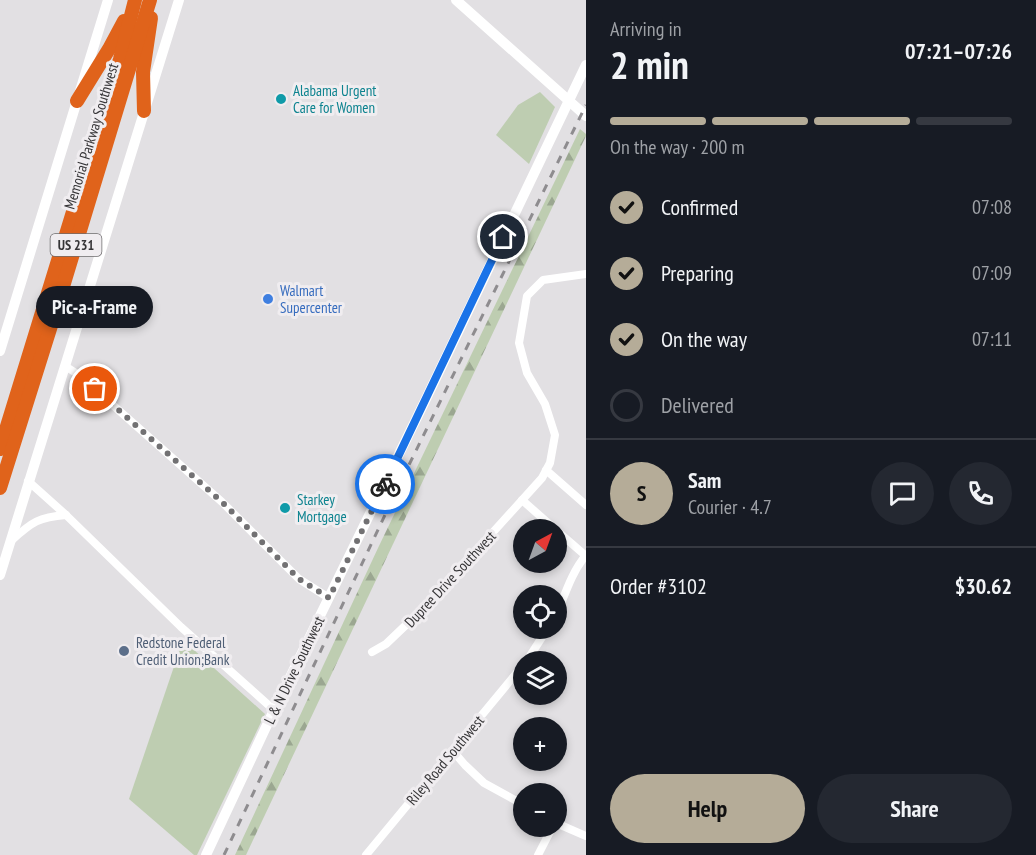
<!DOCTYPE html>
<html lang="en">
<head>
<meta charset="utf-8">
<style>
  :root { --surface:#171b24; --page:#242831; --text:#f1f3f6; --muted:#9ea1a6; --line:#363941; --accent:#b5ac98 }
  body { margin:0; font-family:"PT Sans Narrow",sans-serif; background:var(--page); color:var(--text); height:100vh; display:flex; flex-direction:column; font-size:22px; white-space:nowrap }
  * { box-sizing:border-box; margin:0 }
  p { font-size:20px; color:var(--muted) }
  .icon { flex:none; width:33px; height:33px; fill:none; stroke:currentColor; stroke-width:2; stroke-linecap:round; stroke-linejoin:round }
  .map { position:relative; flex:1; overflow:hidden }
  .panel { display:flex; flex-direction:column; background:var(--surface); width:450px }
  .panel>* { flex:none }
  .needle { width:39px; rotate:41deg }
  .tools { position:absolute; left:513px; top:519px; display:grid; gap:12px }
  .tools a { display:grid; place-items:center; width:54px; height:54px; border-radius:50%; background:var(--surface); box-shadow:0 3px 9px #0003; font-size:30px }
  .pin { position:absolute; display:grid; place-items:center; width:51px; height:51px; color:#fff; margin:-26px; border:3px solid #fff; border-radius:50%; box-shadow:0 2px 6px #0007 }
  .courier { position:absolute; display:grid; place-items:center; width:60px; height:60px; margin:-30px; border:4px solid #1a73e8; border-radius:50%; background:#fff; color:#222; box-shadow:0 2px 8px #0007 }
  .bubble { position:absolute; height:42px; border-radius:21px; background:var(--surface); box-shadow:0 3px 9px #0003; font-size:20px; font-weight:800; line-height:42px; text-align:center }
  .head em { font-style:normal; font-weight:800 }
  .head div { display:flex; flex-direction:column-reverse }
  .head { display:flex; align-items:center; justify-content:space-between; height:102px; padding:0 24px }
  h1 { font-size:39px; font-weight:800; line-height:45px }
  .bar { display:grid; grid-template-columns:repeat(4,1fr); gap:9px 6px; align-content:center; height:72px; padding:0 24px }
  .bar i { height:8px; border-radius:4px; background:var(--line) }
  .bar .on { background:var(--accent) }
  .bar p { grid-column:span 4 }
  .line { display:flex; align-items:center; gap:15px; padding:0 24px; border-top:2px solid var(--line) }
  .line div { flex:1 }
  .round { display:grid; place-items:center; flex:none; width:63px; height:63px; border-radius:32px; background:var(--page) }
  ol { padding:0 24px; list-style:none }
  li { display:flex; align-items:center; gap:18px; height:66px }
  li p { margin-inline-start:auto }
  li .icon { padding:6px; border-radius:50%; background:var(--accent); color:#111; stroke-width:4 }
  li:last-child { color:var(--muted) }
  li i { width:33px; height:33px; border:3px solid var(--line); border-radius:50% }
  .cta { display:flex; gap:12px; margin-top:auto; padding:12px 24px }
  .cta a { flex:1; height:69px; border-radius:36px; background:var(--accent); color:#111; font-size:24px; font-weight:800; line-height:69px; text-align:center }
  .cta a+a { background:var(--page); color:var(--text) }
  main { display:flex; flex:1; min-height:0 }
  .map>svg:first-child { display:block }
</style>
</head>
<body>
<main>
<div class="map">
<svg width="586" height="855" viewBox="0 0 586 855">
  <defs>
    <pattern id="forest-firs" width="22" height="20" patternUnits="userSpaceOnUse" patternTransform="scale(1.5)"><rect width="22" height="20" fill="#becdb1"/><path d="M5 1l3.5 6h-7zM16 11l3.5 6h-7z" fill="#9ba791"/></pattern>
  </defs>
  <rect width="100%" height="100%" fill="#e2e0e3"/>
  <!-- green -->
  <g fill="#becdb1">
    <polygon points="540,92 555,107 529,164 496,135 518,105"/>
    <polygon points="183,640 265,714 197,855 194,855 129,799"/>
  </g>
  <!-- forest -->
  <polygon fill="url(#forest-firs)" points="580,129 586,134 586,136 246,855 235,855 378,548"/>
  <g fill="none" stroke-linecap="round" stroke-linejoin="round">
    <!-- street -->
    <g stroke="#fff" stroke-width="8">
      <polyline points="65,366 79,375 222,502 299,579 329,598"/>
      <polyline points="546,470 586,505"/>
      <polyline points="28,481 66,515 181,627 274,710"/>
      <polyline points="522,500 556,530"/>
      <polyline points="556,530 586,556"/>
      <path d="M12 540C32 522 39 517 66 515"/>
      <path d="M556 616C565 595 571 573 586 555"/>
      <polyline points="372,652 386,644 429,603 542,478 550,463 555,435 545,404 527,373 519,343 527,296 543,280 586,274"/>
      <polyline points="526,662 548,628"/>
      <polyline points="453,751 465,765 484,783 524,805"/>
      <polyline points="556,823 586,836"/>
      <polyline points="366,855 524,664"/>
      <polyline points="538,855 553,826"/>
    </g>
    <!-- secondary -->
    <g stroke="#fff" stroke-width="10">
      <polyline points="456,0 586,116"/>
      <polyline points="0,351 108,0"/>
      <polyline points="0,575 179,0"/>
      <polyline points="206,855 274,710 423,405 586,65"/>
    </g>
    <!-- highway -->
    <g stroke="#e0631b" stroke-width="14">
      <polyline points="77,101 109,49 124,21"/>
      <polyline points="144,111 143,72 151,18"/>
      <polyline points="0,449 120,59 135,0"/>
      <polyline points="0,488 55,313 150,0"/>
    </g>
    <!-- rail -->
    <polyline stroke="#8e8c8f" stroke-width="3" stroke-dasharray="8 8" stroke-linecap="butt" points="224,855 403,477 586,105"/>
  </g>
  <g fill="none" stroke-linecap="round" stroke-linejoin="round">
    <!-- done -->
    <polyline stroke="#727173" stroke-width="6" stroke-dasharray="0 10.8" points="95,389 222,502 299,579 329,598 385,484"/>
    <!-- route -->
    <polyline stroke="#1a73e8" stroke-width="8" points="385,484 503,237"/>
  </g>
  <!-- markers -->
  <g fill="#0f9aa8" stroke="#f0edf0" stroke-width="2">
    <circle cx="281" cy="99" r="6"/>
    <circle cx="285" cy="508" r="6"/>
  </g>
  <circle fill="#3f7fe0" stroke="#f0edf0" stroke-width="2" cx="268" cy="299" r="6"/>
  <circle fill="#5c6f8a" stroke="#f0edf0" stroke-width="2" cx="124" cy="651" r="6"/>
  <g text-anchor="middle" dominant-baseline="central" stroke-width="6" stroke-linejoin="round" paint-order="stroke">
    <!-- shield labels -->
    <rect fill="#f0edf0" stroke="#6e6c6e" stroke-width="1.5" x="50.5" y="234" width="51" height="22" rx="4.5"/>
    <g font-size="14" font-weight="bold" fill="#363537">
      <text x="76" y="245">US 231</text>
    </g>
    <!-- culture labels -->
    <g font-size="15" fill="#0d838f" stroke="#f0edf0" text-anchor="start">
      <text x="293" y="90">Alabama Urgent<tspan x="293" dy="17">Care for Women</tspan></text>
      <text x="297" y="499">Starkey<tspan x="297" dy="17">Mortgage</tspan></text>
    </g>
    <!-- street labels -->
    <g font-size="15" fill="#363537" stroke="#f0edf0">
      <text transform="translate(91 136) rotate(-73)">Memorial Parkway Southwest</text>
      <text transform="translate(450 579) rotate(-47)">Dupree Drive Southwest</text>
      <text transform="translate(294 670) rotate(-64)">L &amp; N Drive Southwest</text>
      <text transform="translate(445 760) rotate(-50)">Riley Road Southwest</text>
    </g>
    <!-- shop labels -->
    <g font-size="15" fill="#366cbe" stroke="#f0edf0" text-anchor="start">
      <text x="280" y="290">Walmart<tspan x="280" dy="17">Supercenter</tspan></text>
    </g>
    <!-- service labels -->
    <g font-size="15" fill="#4e5e75" stroke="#f0edf0" text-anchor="start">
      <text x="136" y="642">Redstone Federal<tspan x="136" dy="17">Credit Union;Bank</tspan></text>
    </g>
  </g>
</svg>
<div class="tools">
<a><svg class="needle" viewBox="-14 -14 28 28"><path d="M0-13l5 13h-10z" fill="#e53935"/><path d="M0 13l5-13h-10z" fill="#9ea1a6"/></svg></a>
<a><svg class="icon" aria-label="locate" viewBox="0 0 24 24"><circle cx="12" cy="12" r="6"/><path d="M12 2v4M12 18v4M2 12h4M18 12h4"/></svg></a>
<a><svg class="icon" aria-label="layers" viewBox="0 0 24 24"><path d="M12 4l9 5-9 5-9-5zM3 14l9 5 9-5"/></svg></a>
<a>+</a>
<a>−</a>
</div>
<div class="pin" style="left:95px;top:389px;background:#ea580c"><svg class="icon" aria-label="bag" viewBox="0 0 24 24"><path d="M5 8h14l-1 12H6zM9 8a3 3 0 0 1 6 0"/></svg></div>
<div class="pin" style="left:503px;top:237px;background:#1f2937"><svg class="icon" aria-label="home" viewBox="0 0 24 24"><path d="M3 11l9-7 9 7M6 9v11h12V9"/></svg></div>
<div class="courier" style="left:385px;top:484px"><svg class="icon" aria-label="bike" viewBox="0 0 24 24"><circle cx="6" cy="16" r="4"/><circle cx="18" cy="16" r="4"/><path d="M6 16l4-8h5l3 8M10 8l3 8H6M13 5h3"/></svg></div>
<div class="bubble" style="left:36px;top:286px;width:117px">Pic-a-Frame</div>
</div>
<section class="panel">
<div class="head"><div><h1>2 min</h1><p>Arriving in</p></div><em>07:21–07:26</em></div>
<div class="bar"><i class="on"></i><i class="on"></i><i class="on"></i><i></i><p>On the way · 200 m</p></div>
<ol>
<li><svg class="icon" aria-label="check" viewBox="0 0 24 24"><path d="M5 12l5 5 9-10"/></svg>Confirmed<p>07:08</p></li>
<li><svg class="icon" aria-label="check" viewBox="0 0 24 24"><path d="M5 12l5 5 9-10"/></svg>Preparing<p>07:09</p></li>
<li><svg class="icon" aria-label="check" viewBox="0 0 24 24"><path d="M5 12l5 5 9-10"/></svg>On the way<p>07:11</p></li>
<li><i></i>Delivered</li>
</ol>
<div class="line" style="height:108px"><b class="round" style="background:var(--accent);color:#111">S</b><div><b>Sam</b><p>Courier · 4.7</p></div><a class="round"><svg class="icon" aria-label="chat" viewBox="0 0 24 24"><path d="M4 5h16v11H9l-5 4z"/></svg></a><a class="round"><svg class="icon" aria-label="phone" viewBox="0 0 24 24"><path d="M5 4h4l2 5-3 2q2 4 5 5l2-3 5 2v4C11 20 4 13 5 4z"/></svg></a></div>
<div class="line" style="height:78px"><div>Order #3102</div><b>$30.62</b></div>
<div class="cta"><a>Help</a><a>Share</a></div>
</section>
</main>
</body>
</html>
